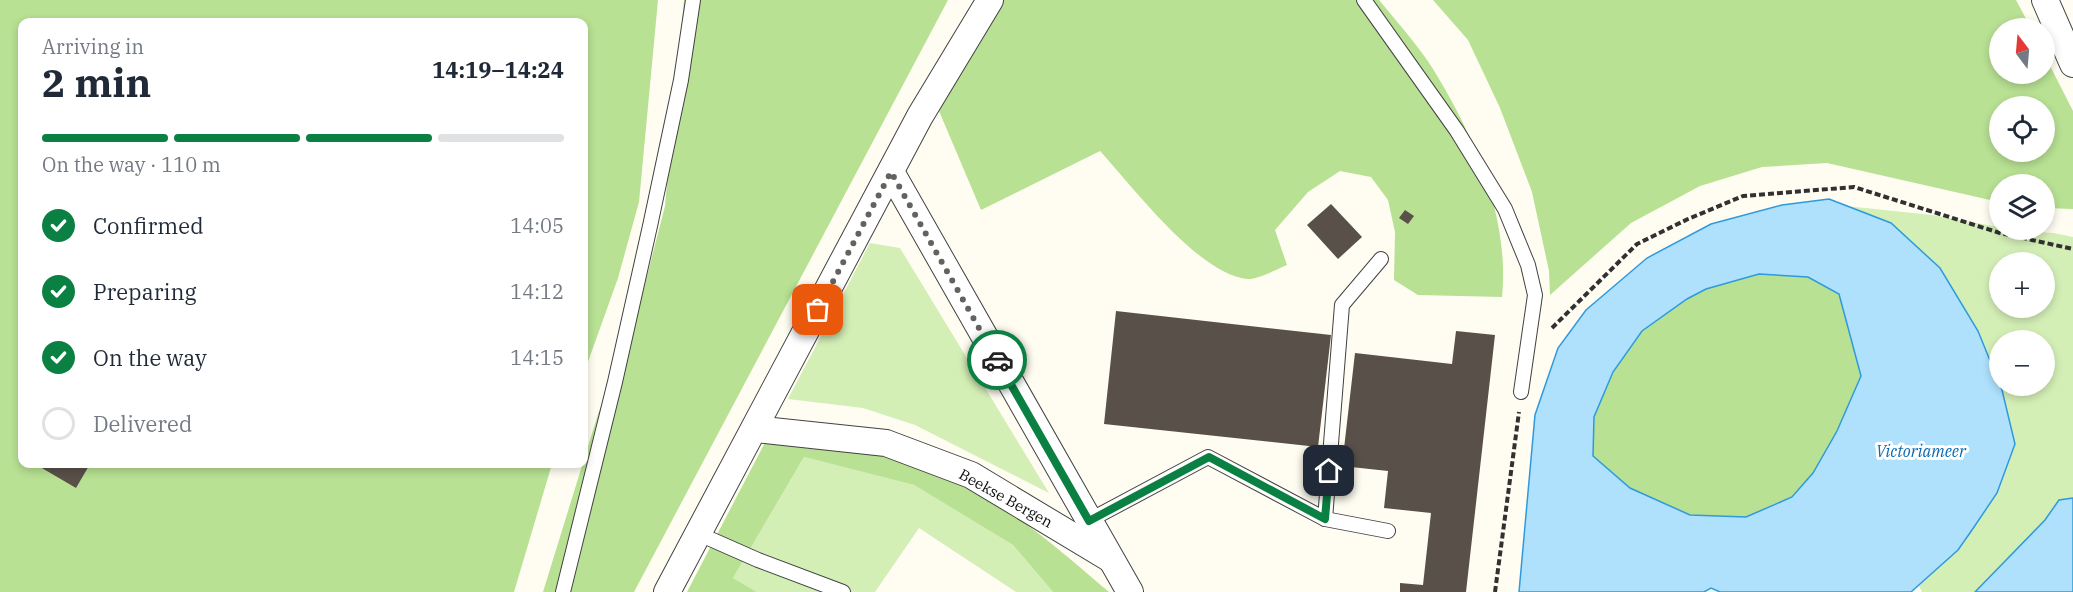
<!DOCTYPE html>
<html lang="en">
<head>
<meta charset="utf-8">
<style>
  :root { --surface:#fff; --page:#f2f2f3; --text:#1f2937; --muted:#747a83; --line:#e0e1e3; --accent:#0b8043 }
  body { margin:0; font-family:"IBM Plex Serif",serif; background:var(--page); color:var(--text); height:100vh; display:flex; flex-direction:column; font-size:22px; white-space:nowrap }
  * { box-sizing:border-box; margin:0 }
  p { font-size:20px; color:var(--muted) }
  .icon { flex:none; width:33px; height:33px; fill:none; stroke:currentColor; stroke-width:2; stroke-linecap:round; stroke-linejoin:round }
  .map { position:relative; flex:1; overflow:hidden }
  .drawer { position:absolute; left:18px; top:18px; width:570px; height:450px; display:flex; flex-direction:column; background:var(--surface); border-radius:12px; box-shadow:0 3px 9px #0003 }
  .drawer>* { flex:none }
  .needle { width:39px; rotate:344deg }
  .fabs { position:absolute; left:1989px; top:18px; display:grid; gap:12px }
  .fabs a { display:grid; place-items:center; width:66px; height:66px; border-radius:50%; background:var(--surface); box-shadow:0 3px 9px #0003; font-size:30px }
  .pin { position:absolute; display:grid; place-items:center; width:51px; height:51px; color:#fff; margin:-26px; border-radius:12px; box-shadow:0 3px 9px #0006 }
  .courier { position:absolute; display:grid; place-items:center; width:60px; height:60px; margin:-30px; border:4px solid #0b8043; border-radius:50%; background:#fff; color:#222; box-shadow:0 2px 8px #0007 }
  .headline em { font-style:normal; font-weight:800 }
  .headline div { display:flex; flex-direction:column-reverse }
  .headline { display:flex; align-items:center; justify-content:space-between; height:102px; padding:0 24px }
  h1 { font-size:39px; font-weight:800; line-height:45px }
  .bar { display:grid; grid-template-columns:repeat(4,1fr); gap:9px 6px; align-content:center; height:72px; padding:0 24px }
  .bar i { height:8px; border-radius:4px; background:var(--line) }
  .bar .on { background:var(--accent) }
  .bar p { grid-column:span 4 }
  ol { padding:0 24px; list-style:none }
  li { display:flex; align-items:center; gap:18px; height:66px }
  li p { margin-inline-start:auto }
  li .icon { padding:6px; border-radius:50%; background:var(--accent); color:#fff; stroke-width:4 }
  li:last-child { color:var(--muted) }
  li i { width:33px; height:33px; border:3px solid var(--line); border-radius:50% }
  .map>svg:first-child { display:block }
</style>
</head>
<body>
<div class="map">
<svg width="2073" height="592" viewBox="0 0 2073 592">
  <rect width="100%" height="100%" fill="#fffcf1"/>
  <!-- green -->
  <g fill="#d4efb6" fill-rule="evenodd">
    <path d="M1846 206 1932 215 1999 227 2000 230 2054 233 2073 237V498L2059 500 2045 520 1975 592H1922L1919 586 1958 550 1972 530 2015 444 2000 386H2044V340H2000L1999 385 1978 331 1940 268 1891 223ZM2000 262H2044V308H2000Z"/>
    <polygon points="870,243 900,248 1049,493 915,425 863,408 788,399"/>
    <polygon points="804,457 914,485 1013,545 1053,592 1016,592 919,528 875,592 757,592 733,578"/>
  </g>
  <!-- forest -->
  <g fill="#b8e193" fill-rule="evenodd">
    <polygon points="0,0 658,0 639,202 618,278 584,373 584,22 22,22 22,464 552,464 514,592 0,592"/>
    <polygon points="684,0 948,0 634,592 543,592 598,414 639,307 665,206"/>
    <path d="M996 0H1379C1397 22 1418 45 1433 69 1474 135 1510 218 1502 297L1418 295 1394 280 1395 232 1388 200 1371 177 1340 171 1308 192 1275 230 1287 265C1277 269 1259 279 1248 279 1199 275 1133 187 1100 151L981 210 939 111Z"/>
    <path d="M1433 0H2016L2031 28H2000V74H2044L2045 56 2073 111V209L2045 208 2044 184H2000L1999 202 1827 163 1762 167 1700 186 1631 223 1550 295 1549 271 1532 192 1500 108 1468 40ZM2000 106H2044V152H2000Z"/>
    <polygon points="1759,273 1808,277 1839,294 1861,376 1837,431 1813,473 1792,497 1746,517 1690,515 1630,488 1593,456 1594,417 1613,372 1642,331 1687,299 1706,289"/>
    <path d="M770 433C828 444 890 450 944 475 1006 503 1058 548 1109 592H1053L1013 545 914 485 804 457 733 578 757 592H687Z"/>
  </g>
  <!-- water -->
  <g fill="#afe1fd" stroke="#2e9add" stroke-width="1.5" fill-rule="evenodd">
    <path d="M1829 199 1891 223 1940 268 1978 331 2002 390 2015 444 1997 493 1972 530 1958 550 1911 592H1720L1711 588 1704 592H1519L1535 415 1558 348 1586 310 1647 258 1711 224 1782 205ZM1759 274 1808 277 1839 294 1861 376 1837 431 1813 473 1792 497 1746 517 1690 515 1630 488 1593 456 1594 417 1613 372 1642 331 1687 299 1706 289Z"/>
    <polygon points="2073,498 2073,592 1975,592 2045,520 2059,500"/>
  </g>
  <!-- building -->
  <g fill="#59504a">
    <polygon points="1331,204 1362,237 1338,259 1307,225"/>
    <polygon points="1405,210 1414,216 1408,224 1399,218"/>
    <polygon points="1116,311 1331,335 1318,447 1104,424"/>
    <polygon points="1456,331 1495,335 1466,592 1400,592 1400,583 1423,585 1431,513 1384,508 1388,471 1342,466 1355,353 1452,364"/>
    <polygon points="35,464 90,464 76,488"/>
  </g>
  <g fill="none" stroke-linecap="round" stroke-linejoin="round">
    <!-- lane casing -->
    <g stroke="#424242" stroke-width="16">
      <g id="lane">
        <polyline points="1364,0 1457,131 1505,209 1528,265 1535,295 1521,392"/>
        <polyline points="1325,519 1342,305 1381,259"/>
        <polyline points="1088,521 1208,457 1325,519 1388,531"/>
        <polyline points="699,534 758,560 843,592"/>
        <polyline points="563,592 615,382 650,226 681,80 693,0"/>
      </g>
    </g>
    <!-- street casing -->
    <g stroke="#424242" stroke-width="28">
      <g id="street">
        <polyline points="2045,0 2073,64"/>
        <polyline points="891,172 1130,592"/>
        <polyline points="755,429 886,443 971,475 1109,558"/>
        <polyline points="667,592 920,116 990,0"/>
      </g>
    </g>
    <!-- path -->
    <g stroke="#313131" stroke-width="4" stroke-dasharray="6 3" stroke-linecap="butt">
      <polyline points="1552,328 1637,244 1688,219 1743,196 1854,187 2000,233 2073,249"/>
      <polyline points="1495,592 1519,412"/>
    </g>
    <!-- lane -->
    <use href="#lane" stroke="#fff" stroke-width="14"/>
    <!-- street -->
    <use href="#street" stroke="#fff" stroke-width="26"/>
  </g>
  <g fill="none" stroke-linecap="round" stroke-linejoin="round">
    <!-- done -->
    <polyline stroke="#63625e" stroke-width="6" stroke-dasharray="0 10.8" points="818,310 891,172 997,360"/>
    <!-- route -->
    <polyline stroke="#0b8043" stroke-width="8" points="997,360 1089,521 1209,457 1325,519 1329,471"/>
  </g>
  <g text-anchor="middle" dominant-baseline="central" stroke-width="6" stroke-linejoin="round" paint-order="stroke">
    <!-- street labels -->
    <g font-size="15" fill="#0f0f0f" stroke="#fff">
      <text transform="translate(1006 498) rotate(29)">Beekse Bergen</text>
    </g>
    <!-- water labels -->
    <g font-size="16" font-style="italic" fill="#096ab1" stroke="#fff">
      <text x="1921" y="451">Victoriameer</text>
    </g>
  </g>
</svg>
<div class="fabs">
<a><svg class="needle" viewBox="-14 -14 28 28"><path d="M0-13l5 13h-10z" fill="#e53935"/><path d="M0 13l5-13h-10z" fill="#747a83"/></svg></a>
<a><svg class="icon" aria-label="locate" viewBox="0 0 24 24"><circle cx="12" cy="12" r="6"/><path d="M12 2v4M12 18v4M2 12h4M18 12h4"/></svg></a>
<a><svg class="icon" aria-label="layers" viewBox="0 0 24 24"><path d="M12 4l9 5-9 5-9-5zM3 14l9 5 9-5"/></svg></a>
<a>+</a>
<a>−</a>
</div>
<div class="pin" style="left:818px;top:310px;background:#ea580c"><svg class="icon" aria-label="bag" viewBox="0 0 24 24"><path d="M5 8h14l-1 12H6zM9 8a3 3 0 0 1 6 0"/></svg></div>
<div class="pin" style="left:1329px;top:471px;background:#1f2937"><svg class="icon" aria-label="home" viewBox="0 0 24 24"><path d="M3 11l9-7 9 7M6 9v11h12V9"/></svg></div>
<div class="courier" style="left:997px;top:360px"><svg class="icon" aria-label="car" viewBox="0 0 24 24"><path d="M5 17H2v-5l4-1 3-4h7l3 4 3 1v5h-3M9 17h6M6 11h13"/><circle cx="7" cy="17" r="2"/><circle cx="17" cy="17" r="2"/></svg></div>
<section class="drawer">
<div class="headline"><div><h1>2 min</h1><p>Arriving in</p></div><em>14:19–14:24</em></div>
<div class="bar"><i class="on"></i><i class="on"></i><i class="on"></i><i></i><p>On the way · 110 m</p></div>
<ol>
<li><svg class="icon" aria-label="check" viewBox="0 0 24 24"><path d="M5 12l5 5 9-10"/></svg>Confirmed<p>14:05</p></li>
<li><svg class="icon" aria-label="check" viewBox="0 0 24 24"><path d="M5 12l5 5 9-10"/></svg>Preparing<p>14:12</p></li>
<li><svg class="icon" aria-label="check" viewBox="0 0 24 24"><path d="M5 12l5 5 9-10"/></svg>On the way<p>14:15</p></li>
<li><i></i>Delivered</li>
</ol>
</section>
</div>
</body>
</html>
